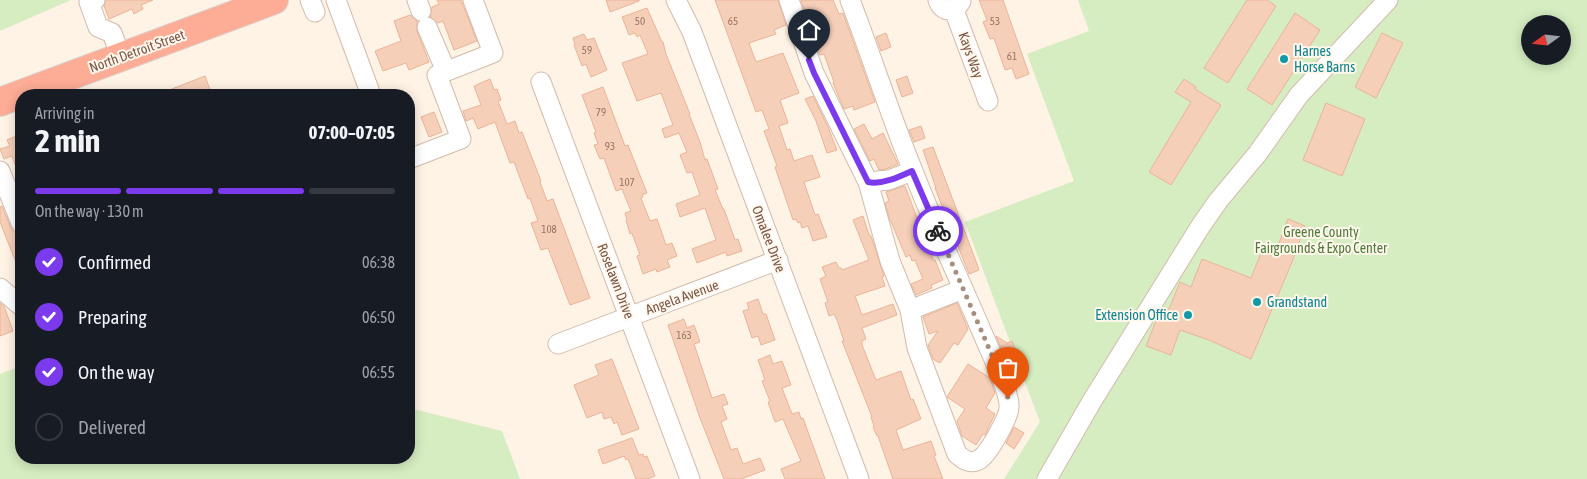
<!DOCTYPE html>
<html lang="en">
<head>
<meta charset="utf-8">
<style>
  :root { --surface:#171b24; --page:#242831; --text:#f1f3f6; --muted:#9ea1a6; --line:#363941; --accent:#7c3aed }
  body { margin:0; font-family:"Asap Condensed",sans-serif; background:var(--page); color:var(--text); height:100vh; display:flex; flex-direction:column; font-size:19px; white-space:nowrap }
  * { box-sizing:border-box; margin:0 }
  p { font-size:16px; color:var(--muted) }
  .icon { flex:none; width:28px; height:28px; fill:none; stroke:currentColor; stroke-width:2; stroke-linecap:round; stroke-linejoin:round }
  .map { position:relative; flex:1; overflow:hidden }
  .details { position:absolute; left:15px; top:89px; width:400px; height:375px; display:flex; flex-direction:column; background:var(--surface); border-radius:20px; box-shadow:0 2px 12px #0003 }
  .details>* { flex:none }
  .needle { width:32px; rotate:255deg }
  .buttons { position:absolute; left:1521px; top:15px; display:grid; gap:10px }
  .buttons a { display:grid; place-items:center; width:50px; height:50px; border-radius:50%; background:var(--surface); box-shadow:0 2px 12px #0003; font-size:25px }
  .pin { position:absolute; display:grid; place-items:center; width:42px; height:42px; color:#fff; margin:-51px -21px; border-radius:50% 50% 50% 0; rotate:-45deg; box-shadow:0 0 5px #0007 }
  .pin .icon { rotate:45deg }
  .courier { position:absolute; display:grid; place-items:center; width:50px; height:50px; margin:-25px; border:4px solid #7c3aed; border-radius:50%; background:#fff; color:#222; box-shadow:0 1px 6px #0007 }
  .summary em { font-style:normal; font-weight:700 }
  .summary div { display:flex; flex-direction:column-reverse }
  .summary { display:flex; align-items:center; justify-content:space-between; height:85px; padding:0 20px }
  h1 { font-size:32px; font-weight:700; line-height:38px }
  .bar { display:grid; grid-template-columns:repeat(4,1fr); gap:8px 5px; align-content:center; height:60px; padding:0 20px }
  .bar i { height:6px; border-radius:4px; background:var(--line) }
  .bar .current { background:var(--accent) }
  .bar p { grid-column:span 4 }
  ol { padding:0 20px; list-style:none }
  li { display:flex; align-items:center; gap:15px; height:55px }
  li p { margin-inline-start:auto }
  li .icon { padding:5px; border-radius:50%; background:var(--accent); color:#fff; stroke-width:4 }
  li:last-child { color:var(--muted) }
  li i { width:28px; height:28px; border:2px solid var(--line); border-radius:50% }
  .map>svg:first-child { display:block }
</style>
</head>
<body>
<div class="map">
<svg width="1587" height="479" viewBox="0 0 1587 479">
  <rect width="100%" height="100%" fill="#fef3e4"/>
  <!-- green -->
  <g fill="#d5edc1" fill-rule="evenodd">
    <polygon points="0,0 71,0 0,31"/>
    <path d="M1078 0H1587V479H1004L1040 422 965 222 1074 181 1027 54 1089 31ZM1530 24H1562V56H1530Z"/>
    <polygon points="21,366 21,458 409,458 409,408 502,431 520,479 0,479 0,374"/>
  </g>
  <!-- building -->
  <g fill="#f6cfb9" stroke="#eab498">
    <polygon points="106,0 153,0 141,5 143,9 134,14 132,9 109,19 104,6"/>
    <polygon points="437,0 461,0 477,41 454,50 443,21 438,23 430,17 432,7 439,4"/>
    <polygon points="606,0 639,0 639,1 610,12"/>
    <polygon points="715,0 778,0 786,25 774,30 776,34 749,43 756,62 783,53 799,93 780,100 788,123 779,126 787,150 790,149 794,161 812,155 820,177 804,182 815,215 818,214 827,237 813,241 808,226 802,228 800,222 798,223 796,219 793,220 775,167 777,166 764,131 769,129 762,110 756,112"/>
    <polygon points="801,0 833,0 839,14 843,13 875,102 854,110 853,106 844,109 833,83 834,82 824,54 820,55 815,42 823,40 815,17 811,19 809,14 806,15"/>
    <polygon points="979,0 1003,0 1029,74 1016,79 1012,68 1005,70 994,38 990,39 983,22 987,20"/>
    <polygon points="1247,0 1267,0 1276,6 1228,83 1204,68"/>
    <polygon points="647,8 662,42 663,42 666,54 690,114 689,114 700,142 705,160 707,159 718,189 715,190 723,209 724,209 735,240 738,239 742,251 727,256 726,252 697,263 692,249 716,240 705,208 680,217 676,204 700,195 692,172 687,173 680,155 687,152 679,133 665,138 662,129 673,125 661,93 637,101 622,63 648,54 640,35 637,37 635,33 629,35 622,17"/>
    <polygon points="1295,13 1320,30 1272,105 1247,89"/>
    <polygon points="410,15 417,21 417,31 429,62 409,70 406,63 383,71 375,51 401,41 394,21"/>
    <polygon points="886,33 891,47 881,51 876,37"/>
    <polygon points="1382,33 1403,43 1376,98 1355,87"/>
    <polygon points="584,34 587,40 594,38 607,70 591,77 586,64 582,66 574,45 575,45 573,38"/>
    <polygon points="205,76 212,95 159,95 159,94"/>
    <polygon points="907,76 913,93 902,97 896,80"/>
    <polygon points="490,79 494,90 497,89 501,100 498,101 507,124 515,121 519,133 522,132 541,181 540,182 547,201 553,199 590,298 570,305 548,248 541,250 531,223 538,221 530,198 528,199 514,162 510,163 495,122 478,129 473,118 466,121 463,111 481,105 474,86"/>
    <polygon points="1184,79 1196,87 1195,89 1221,105 1171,185 1149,172 1191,102 1175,92"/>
    <polygon points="603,87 625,146 628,145 647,193 642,195 643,197 641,198 650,221 657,219 666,245 672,243 677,256 667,260 670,267 657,272 656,269 643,274 637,256 640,255 632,233 630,234 626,220 627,220 625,213 631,211 622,189 616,191 604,158 600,159 594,145 598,144 594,133 596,132 582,95"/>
    <polygon points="813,96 828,127 837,150 827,153 816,121 805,99"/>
    <polygon points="1326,103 1365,119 1342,176 1303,160"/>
    <polygon points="434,112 442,132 429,137 421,117"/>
    <polygon points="864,124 872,139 883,133 898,164 886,169 879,170 874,159 870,161 854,129"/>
    <polygon points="921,126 925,138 914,142 909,130"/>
    <polygon points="21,134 21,178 20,178 12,156 4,159 0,149 10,146 7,140"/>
    <polygon points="933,147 977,264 979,270 969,274 935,188 936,188 923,150"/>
    <polygon points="905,186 933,260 935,260 943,280 931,285 932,288 916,295 911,284 923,279 915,260 912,261 910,255 906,257 889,217 885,203 889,201 886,192"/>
    <polygon points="2,206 11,228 14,232 21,235 21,275 0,222 0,207"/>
    <polygon points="863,216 869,235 871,236 884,276 882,277 885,286 855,296 862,315 893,304 897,315 862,328 866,339 862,341 862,345 876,380 901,371 911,400 913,399 921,419 896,430 903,450 931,441 936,455 934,456 943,479 893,479 878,436 877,436 873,427 874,426 871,417 872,417 842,341 844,341 837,320 834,314 829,316 825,303 828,302 820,279 826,276 822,267 836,262 839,268 841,268 842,270 869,260 853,220"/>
    <polygon points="1288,219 1305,226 1292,262 1251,359 1209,340 1180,330 1171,355 1146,346 1157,318 1164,307 1169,309 1180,282 1191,287 1202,259 1251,278 1264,246 1276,251"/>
    <polygon points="758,299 763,314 766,314 775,340 761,345 758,336 752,338 743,311 749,309 747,303"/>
    <polygon points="0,303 4,306 13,331 0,336"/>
    <polygon points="957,303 968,329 958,345 954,343 940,363 933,359 928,345 938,331 929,334 923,317"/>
    <polygon points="684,319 687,328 694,325 700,342 694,344 712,398 724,394 728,404 722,406 727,419 721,422 731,450 737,448 743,464 760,458 765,470 741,479 724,479 700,418 668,325"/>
    <polygon points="996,336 1007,343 1012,341 1016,352 1005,357"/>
    <polygon points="770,355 773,364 782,361 791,385 782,388 792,414 799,412 801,419 803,418 825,479 785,479 781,469 801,461 783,419 775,422 768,402 770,401 762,381 765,380 758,360"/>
    <polygon points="612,359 639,429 622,435 617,422 614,424 611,417 604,419 602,412 587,418 574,385 599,375 595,365"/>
    <polygon points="968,364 990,378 995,393 986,408 995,414 985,435 983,434 976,445 962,436 957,421 965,409 947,397"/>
    <polygon points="1014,427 1024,433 1014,449 1006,443"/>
    <polygon points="632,438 639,455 643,454 644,457 647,456 655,476 647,479 636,479 628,459 626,460 624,456 603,464 598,450"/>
  </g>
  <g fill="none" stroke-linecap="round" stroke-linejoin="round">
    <!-- minor casing -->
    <g stroke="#d3bbac" stroke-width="21">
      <g id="minor">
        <polyline points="95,0 89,2 98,27 112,33 121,57"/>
        <polyline points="310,0 315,12"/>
        <polyline points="336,0 371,95"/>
        <polyline points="417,0 421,11"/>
        <polyline points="676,0 692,32 859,479"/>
        <path d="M789 0 814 73 868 182 890 261 910 310 917 348 957 454C964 460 971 465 980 459 989 453 1009 417 1009 407 1010 392 991 353 985 339 961 283 935 228 913 171 890 115 872 57 850 0"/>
        <path d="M938 0C942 13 955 13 961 1"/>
        <polyline points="954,10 988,101"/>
        <polyline points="427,27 446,71"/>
        <polyline points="541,82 690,479"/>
        <polyline points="409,159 461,139 437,75 493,53 473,0"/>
        <polyline points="0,171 21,223"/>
        <polyline points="868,182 889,180 912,171"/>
        <polyline points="0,288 21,306"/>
        <polyline points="910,310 963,289"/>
        <polyline points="558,344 778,260"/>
        <polyline points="1047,479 1092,401 1200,227 1218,201 1258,153 1299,95 1388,0"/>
      </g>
    </g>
    <!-- highway casing -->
    <g stroke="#dcd3cf" stroke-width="30">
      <polyline id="highway" points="0,102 274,0"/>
    </g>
    <!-- minor -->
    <use href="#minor" stroke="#fff" stroke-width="19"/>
    <!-- highway -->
    <use href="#highway" stroke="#fdac96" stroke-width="28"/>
  </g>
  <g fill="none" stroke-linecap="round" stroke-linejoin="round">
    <!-- done -->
    <polyline stroke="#a88e7e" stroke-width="5" stroke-dasharray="0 9" points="938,231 994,360 1008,398"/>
    <!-- route -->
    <path stroke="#7c3aed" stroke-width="6" d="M809 60 814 73 868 182C882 185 899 177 912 171L938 231"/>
  </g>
  <!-- markers -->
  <g fill="#0f9aa8" stroke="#fff7ec" stroke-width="2">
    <circle cx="1284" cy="59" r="5"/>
    <circle cx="1257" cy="302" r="5"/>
    <circle cx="1188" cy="315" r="5"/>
  </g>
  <g text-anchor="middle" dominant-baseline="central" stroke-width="4" stroke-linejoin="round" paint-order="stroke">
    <!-- number labels -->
    <g font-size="11" fill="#987564">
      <text x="640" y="21">50</text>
      <text x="733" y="21">65</text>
      <text x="995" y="21">53</text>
      <text x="587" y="50">59</text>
      <text x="1012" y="56">61</text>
      <text x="601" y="112">79</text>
      <text x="610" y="146">93</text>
      <text x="627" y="182">107</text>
      <text x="549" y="229">108</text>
      <text x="684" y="335">163</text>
    </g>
    <!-- street labels -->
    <g font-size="14" fill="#795747" stroke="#fff7ec">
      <text transform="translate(137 51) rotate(-20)">North Detroit Street</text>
      <text transform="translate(971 55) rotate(70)">Kays Way</text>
      <text transform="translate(769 239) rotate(69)">Omalee Drive</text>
      <text transform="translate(616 281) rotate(69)">Roselawn Drive</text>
      <text transform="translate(682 297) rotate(-20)">Angela Avenue</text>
    </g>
    <!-- culture labels -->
    <g font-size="14" fill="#0d838f" stroke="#fff7ec" text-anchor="start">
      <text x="1294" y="51">Harnes<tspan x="1294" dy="16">Horse Barns</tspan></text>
      <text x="1267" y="302">Grandstand</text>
      <text x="1178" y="315" text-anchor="end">Extension Office</text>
    </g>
    <!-- park labels -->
    <g font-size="14" fill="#517a3c" stroke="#fff7ec">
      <text x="1321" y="232">Greene County<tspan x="1321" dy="16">Fairgrounds &amp; Expo Center</tspan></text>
    </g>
  </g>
</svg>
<div class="buttons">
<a><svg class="needle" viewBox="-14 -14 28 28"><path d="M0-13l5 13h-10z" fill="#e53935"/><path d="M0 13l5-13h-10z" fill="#9ea1a6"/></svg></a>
</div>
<div class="pin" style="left:1008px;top:398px;background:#ea580c"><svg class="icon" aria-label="bag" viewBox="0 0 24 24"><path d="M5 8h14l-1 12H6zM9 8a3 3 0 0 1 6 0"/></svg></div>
<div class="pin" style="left:809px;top:60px;background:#1f2937"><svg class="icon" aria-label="home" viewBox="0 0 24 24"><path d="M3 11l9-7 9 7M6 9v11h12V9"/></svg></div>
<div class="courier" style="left:938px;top:231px"><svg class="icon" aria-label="bike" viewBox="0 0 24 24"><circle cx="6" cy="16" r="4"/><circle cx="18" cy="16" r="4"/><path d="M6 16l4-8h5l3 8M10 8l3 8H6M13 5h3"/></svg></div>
<section class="details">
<div class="summary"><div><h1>2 min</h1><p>Arriving in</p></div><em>07:00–07:05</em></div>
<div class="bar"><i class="current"></i><i class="current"></i><i class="current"></i><i></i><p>On the way · 130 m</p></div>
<ol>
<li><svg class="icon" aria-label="check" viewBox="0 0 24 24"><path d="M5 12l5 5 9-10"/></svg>Confirmed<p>06:38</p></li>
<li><svg class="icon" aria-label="check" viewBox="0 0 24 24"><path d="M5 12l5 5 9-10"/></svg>Preparing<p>06:50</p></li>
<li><svg class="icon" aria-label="check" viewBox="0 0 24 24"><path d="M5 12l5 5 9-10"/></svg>On the way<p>06:55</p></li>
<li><i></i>Delivered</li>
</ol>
</section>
</div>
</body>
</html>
